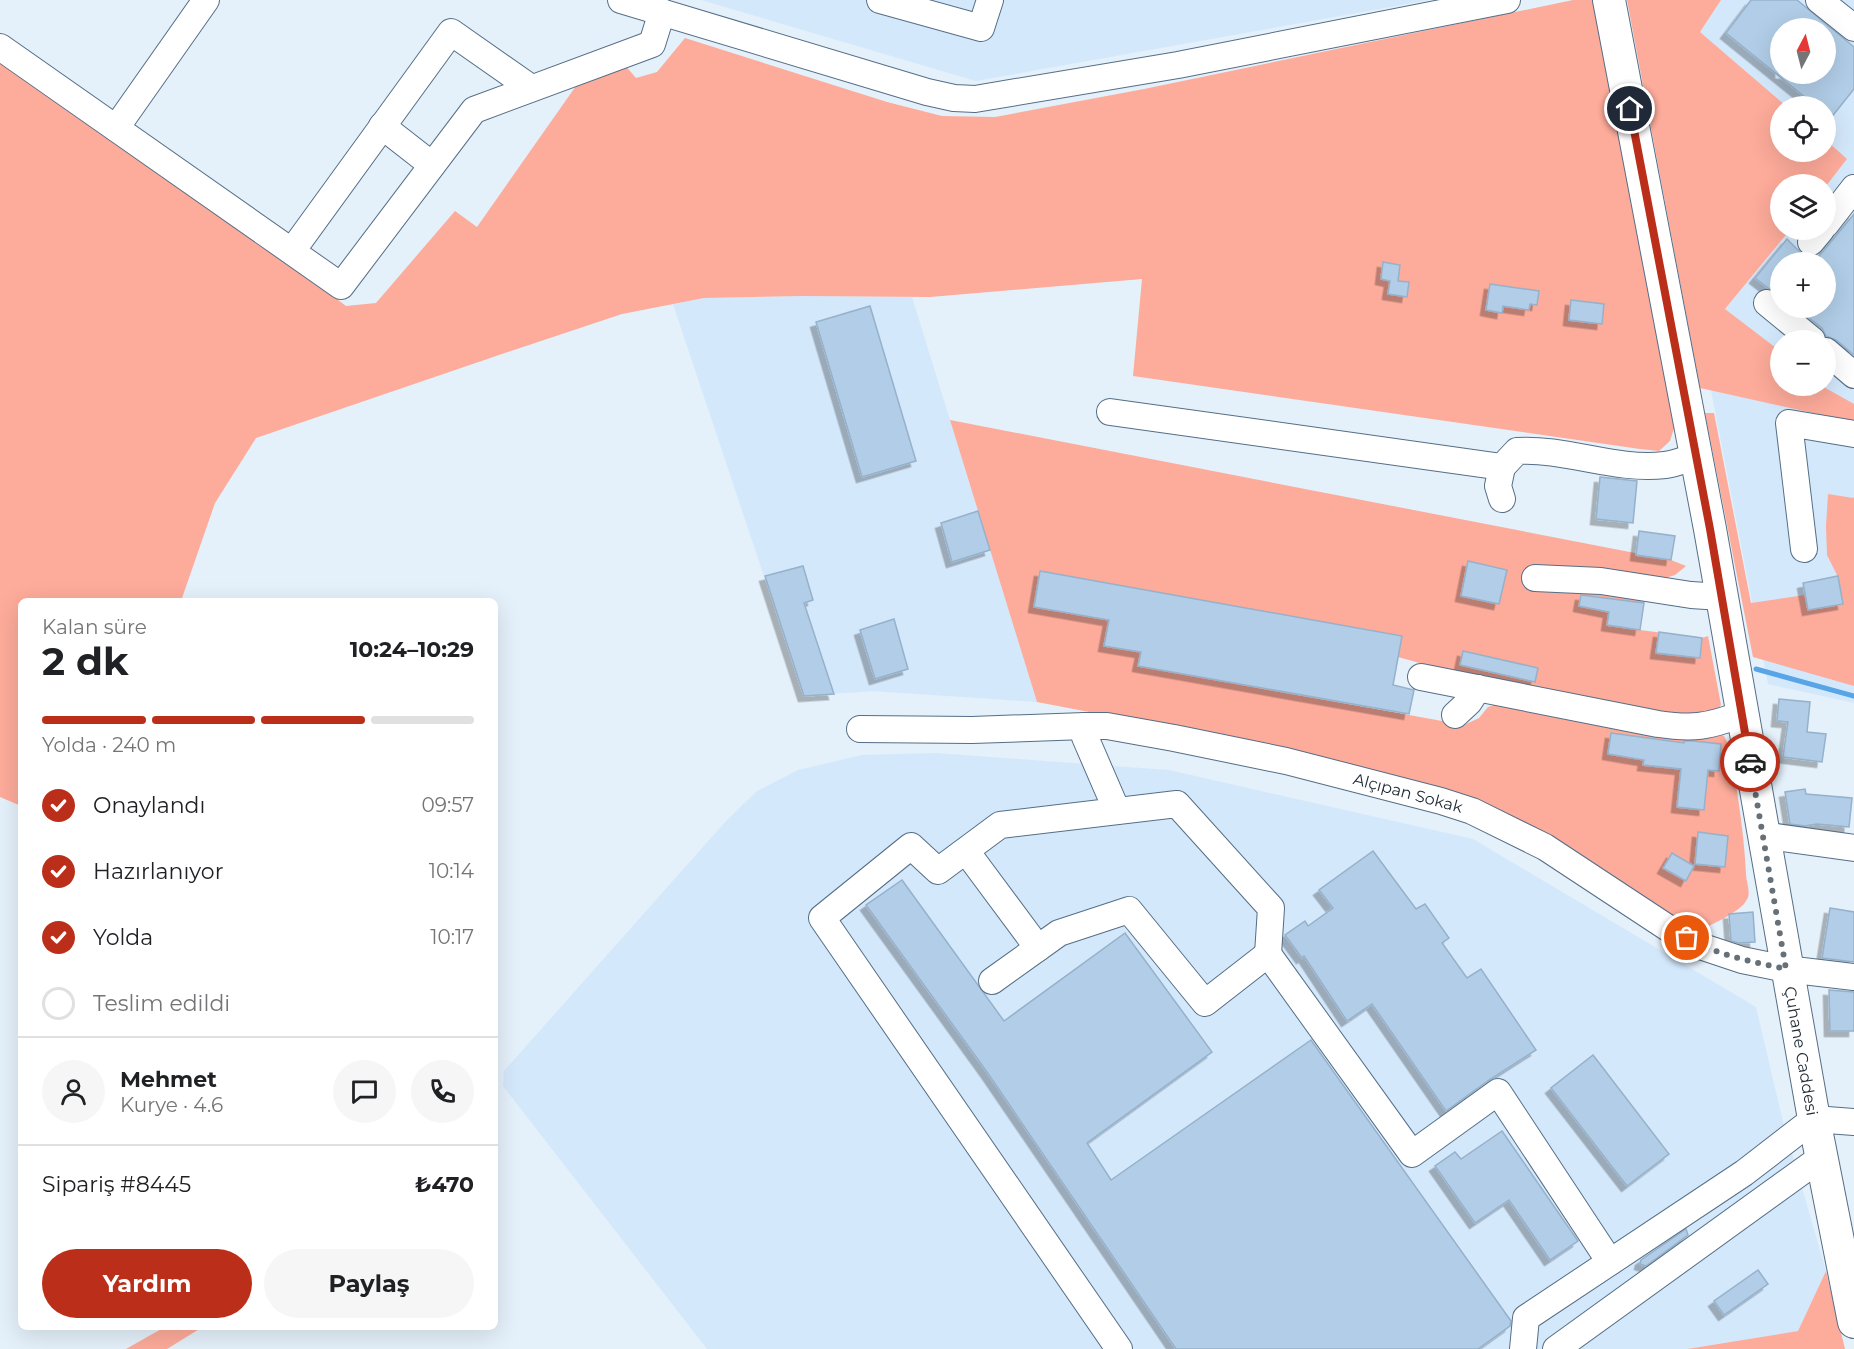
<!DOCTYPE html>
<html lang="tr">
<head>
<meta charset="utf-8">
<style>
  :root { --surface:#fff; --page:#f6f6f6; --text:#202124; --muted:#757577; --line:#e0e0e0; --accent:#bb2e1a }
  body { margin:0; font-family:Montserrat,sans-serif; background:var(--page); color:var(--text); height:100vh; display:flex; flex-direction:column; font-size:22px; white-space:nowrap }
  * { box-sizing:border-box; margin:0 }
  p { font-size:20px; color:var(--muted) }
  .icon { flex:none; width:33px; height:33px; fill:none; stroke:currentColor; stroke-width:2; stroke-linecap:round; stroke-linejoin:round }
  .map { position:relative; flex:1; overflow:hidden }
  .sheet { position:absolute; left:18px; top:598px; width:480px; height:732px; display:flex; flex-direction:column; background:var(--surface); border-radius:9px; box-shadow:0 6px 24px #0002 }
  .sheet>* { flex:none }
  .needle { width:39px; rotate:7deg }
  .controls { position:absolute; left:1770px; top:18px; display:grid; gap:12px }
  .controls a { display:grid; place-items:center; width:66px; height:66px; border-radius:50%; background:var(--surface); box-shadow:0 6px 24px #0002; font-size:30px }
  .pin { position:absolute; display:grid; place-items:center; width:51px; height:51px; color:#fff; margin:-26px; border:3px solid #fff; border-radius:50%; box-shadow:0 2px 6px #0007 }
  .courier { position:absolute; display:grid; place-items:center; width:60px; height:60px; margin:-30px; border:4px solid #bb2e1a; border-radius:50%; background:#fff; color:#222; box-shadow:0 2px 8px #0007 }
  .summary em { font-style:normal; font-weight:700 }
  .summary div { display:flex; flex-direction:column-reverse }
  .summary { display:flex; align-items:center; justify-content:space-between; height:102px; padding:0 24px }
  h1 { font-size:39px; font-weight:700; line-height:45px }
  .bar { display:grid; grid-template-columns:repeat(4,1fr); gap:9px 6px; align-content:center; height:72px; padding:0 24px }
  .bar i { height:8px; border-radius:4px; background:var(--line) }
  .bar .current { background:var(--accent) }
  .bar p { grid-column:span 4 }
  .line { display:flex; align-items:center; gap:15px; padding:0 24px; border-top:2px solid var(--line) }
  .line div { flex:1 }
  .round { display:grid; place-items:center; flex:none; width:63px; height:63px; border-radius:32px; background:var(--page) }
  ol { padding:0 24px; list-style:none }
  li { display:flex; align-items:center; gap:18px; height:66px }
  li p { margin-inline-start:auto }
  li .icon { padding:6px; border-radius:50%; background:var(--accent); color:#fff; stroke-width:4 }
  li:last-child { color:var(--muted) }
  li i { width:33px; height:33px; border:3px solid var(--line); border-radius:50% }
  .cta { display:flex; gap:12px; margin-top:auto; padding:12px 24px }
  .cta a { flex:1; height:69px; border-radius:36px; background:var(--accent); color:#fff; font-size:24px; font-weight:700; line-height:69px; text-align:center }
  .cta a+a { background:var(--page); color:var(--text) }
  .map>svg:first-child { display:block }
</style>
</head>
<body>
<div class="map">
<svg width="1854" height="1349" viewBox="0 0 1854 1349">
  <defs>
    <filter id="shadow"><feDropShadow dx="-5.5" dy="5.5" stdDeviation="0" flood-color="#0004"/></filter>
  </defs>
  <rect width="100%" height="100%" fill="#e4f0fa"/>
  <!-- built -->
  <g fill="#d4e8fc" fill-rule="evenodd">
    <polygon points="701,0 1430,0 976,81"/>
    <path d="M1721 0H1854V703L1768 684 1701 339 1790 230H1826V186L1847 159 1826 140V106H1786L1700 32ZM1780 28H1826V74H1780ZM1780 262H1826V308H1780ZM1780 340H1826V386H1780Z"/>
    <polygon points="803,296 912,297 1037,702 872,691 804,696 673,304 704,298"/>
    <polygon points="936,753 1169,770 1473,839 1756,1007 1783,1122 1826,1271 1798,1331 1687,1349 707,1349 503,1086 504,1071 726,821 757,791 798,770 862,755"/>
  </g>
  <!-- green -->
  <g fill="#fdab9a">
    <polygon points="1573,0 1593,0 1675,425 1670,441 1659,451 1640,449 1133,376 1142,279 930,297 803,296 704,298 622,314 499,355 256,438 215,503 181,601 21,602 21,806 0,797 0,58 250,233 346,306 376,303 455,211 477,227 583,76 623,63 636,78 657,72 685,38 887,102 942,116 995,117 1144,89"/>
    <polygon points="1627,0 1721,0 1700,32 1786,106 1780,106 1780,152 1826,152 1826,140 1847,159 1826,186 1780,184 1780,230 1790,230 1725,309 1780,351 1780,386 1800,386 1811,396 1822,386 1854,404 1854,422 1700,388"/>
    <polygon points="1705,413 1714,413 1751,603 1805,595 1808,610 1843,604 1838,577 1827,555 1826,526 1828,494 1853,498 1854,497 1854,686 1753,657"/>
    <path d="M950 420 1671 560 1686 566 1675 575 1659 580 1524 572 1522 583 1645 595 1640 630 1702 638 1708 636 1721 705 1715 713 1690 719 1434 667 1398 657 1401 636 1040 571 1034 606 1109 620 1104 646 1141 652 1139 666 1464 725 1479 718 1488 707 1500 703 1673 738C1689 740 1700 740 1715 732L1724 736 1730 748C1737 790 1744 832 1746 874 1746 883 1752 893 1746 901 1741 911 1710 926 1699 930L1680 924 1565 850 1189 731 1037 702Z"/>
    <polygon points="1826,1271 1845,1349 1687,1349 1798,1331"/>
    <polygon points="163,1328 201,1328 167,1349 126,1349"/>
  </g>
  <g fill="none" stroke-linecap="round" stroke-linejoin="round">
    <!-- stream -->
    <polyline stroke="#57a5e7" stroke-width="5" points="1756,669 1854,696"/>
  </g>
  <!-- building -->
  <g fill="#b1cde7" stroke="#96b1ca" stroke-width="1.5" fill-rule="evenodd" filter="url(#shadow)">
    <path d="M1751 0H1797L1854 47V89L1826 124V106H1816L1726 33ZM1780 28H1826V74H1780Z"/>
    <polygon points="1854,214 1854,355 1836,340 1826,336 1822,328 1796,308 1826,308 1826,262 1780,262 1780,295 1768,288 1755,278 1787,239 1802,254 1815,261"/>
    <polygon points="1383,262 1400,265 1398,281 1409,282 1407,297 1388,294 1390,281 1381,279"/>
    <polygon points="1490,284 1539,291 1537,305 1530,304 1529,310 1503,306 1502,313 1486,310"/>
    <polygon points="1571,300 1604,304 1602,324 1569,320"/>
    <polygon points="870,306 916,461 862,477 816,322"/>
    <polygon points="1600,477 1637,481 1633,523 1596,519"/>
    <polygon points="978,511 990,550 952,562 941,523"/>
    <polygon points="1639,531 1675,536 1671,560 1636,555"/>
    <polygon points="1468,561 1507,570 1499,604 1461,596"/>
    <polygon points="803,566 813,600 804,603 834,694 804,696 765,576"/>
    <polygon points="1040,571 1402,636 1393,685 1414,690 1409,714 1138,666 1141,652 1104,646 1109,620 1034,607"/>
    <polygon points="1838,576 1843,604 1808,610 1803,583"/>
    <polygon points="1581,595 1644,603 1640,630 1607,625 1609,612 1579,606"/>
    <polygon points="894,619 908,669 875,679 860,630"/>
    <polygon points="1659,632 1702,638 1700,658 1656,653"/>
    <polygon points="1463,651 1538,668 1535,682 1460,665"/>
    <polygon points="1779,699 1810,702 1807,732 1826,734 1822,762 1783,757 1788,722 1777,721"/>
    <polygon points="1611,733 1684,743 1684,741 1693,741 1721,744 1719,771 1708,770 1704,810 1677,807 1681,769 1643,765 1644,760 1608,754"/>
    <polygon points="1805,789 1806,794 1852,798 1849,827 1817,824 1805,826 1790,824 1785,792"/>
    <polygon points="1698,832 1728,836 1725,867 1695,864"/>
    <polygon points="1373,851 1416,909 1425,904 1449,938 1442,943 1467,978 1481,969 1536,1050 1489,1080 1446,1111 1372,1004 1347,1021 1304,956 1302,958 1285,935 1305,921 1308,926 1333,908 1319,890"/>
    <polygon points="1672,853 1694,866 1686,881 1663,868"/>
    <polygon points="902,880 1004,1021 1125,933 1212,1052 1087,1143 1111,1180 1311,1040 1511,1321 1510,1326 1478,1349 1176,1349 987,1072 866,905"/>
    <polygon points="1830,908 1854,912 1854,962 1822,958"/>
    <polygon points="1753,912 1755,942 1739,943 1731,941 1729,914"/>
    <polygon points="1829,990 1854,992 1854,1031 1830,1031"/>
    <polygon points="1593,1055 1669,1154 1627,1186 1551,1088"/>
    <polygon points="1502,1131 1578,1241 1550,1260 1509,1200 1475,1223 1435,1166 1455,1152 1461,1159"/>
    <polygon points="1686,1229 1688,1235 1646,1266 1640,1264 1641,1260"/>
    <polygon points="1758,1270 1768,1284 1724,1315 1714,1301"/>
  </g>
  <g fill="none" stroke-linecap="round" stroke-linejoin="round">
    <!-- minor casing -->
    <g stroke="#556e86" stroke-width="28">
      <g id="minor">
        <polyline points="621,0 927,92 954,98 975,99 1178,65 1507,0"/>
        <polyline points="880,0 981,28 990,0"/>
        <polyline points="1819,0 1854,28"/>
        <polyline points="0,47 341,286 474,110 652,44 662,12"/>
        <polyline points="382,126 432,165"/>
        <polyline points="116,128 206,0"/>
        <polyline points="1826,224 1854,188"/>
        <polyline points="1811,242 1821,230"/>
        <polyline points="292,251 451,32 531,88"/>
        <polyline points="1767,303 1812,340"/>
        <polyline points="1826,351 1854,375"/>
        <path d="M1110 412 1502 467 1517 451C1567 448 1615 471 1665 465 1675 464 1686 459 1696 456"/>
        <polyline points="1502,499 1498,486 1502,467"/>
        <polyline points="1804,549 1789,423 1854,434"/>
        <polyline points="1535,578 1601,581 1691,595 1722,597"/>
        <path d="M1421 677 1658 724C1693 729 1708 727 1742 714"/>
        <polyline points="1455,715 1469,702 1478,688"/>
        <polyline points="860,729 972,730 1085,726"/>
        <polyline points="1117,811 1085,737 1085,726 1107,726 1174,738 1286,761 1441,801 1472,811 1545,847 1671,930 1703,947 1742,960 1786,969 1854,977"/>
        <polyline points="1762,835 1854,848"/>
        <polyline points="966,851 1038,948"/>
        <polyline points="992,981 1059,933 1129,910 1205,1003 1268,954 1412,1154 1498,1092 1610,1262"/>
        <polyline points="1119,1349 822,918 911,846 938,871 1000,825 1177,804 1271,908 1268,954"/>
        <polyline points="1523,1349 1526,1318 1744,1173 1814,1119 1854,1122"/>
        <polyline points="1556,1349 1822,1157"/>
      </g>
    </g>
    <!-- major casing -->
    <g stroke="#556e86" stroke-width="34">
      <polyline id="major" points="1609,0 1710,529 1814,1119 1854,1322"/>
    </g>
    <!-- minor -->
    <use href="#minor" stroke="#fff" stroke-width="26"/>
    <!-- major -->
    <use href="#major" stroke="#fff" stroke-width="32"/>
  </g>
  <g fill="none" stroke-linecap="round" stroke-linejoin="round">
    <!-- done -->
    <path stroke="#657079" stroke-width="6" stroke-dasharray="0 10.8" d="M1687 938C1718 955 1752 962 1786 969L1750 762"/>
    <!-- route -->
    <polyline stroke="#bb2e1a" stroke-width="8" points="1630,109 1710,529 1750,762"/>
  </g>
  <g text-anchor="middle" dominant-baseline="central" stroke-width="5" stroke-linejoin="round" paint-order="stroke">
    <!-- street labels -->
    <g font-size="16" fill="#202b34" stroke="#fff">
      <text transform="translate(1408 793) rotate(15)">Alçıpan Sokak</text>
      <text transform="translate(1801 1051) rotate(80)">Çuhane Caddesi</text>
    </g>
  </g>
</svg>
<div class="controls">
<a><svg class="needle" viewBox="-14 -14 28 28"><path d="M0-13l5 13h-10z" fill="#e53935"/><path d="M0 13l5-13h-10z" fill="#757577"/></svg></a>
<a><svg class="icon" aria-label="locate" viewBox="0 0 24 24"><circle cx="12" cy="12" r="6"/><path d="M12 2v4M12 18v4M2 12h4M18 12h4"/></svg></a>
<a><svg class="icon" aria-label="layers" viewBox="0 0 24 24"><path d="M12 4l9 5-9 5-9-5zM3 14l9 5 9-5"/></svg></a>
<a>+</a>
<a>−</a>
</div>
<div class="pin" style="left:1687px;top:938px;background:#ea580c"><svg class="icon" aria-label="bag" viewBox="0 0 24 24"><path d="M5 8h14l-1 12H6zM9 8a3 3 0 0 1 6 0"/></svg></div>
<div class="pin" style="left:1630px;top:109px;background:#1f2937"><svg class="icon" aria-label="home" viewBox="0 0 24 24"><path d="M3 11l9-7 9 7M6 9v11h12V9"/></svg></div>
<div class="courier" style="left:1750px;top:762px"><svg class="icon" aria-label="car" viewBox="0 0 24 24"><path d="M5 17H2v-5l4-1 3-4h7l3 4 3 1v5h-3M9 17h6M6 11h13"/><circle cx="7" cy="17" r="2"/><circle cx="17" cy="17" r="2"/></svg></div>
<section class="sheet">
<div class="summary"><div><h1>2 dk</h1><p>Kalan süre</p></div><em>10:24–10:29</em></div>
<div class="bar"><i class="current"></i><i class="current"></i><i class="current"></i><i></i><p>Yolda · 240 m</p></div>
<ol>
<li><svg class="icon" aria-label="check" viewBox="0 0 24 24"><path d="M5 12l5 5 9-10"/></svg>Onaylandı<p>09:57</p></li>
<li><svg class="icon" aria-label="check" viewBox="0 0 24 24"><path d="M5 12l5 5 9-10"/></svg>Hazırlanıyor<p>10:14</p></li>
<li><svg class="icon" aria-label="check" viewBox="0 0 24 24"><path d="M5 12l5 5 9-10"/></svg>Yolda<p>10:17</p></li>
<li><i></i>Teslim edildi</li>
</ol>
<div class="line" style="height:108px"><a class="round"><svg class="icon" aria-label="person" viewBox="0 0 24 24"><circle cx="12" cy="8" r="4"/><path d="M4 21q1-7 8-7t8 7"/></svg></a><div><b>Mehmet</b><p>Kurye · 4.6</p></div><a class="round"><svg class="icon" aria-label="chat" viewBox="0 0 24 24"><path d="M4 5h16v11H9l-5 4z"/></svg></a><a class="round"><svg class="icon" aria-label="phone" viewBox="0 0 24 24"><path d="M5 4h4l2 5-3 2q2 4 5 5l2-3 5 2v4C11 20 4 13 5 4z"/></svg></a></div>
<div class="line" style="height:78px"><div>Sipariş #8445</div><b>₺470</b></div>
<div class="cta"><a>Yardım</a><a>Paylaş</a></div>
</section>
</div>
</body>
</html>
